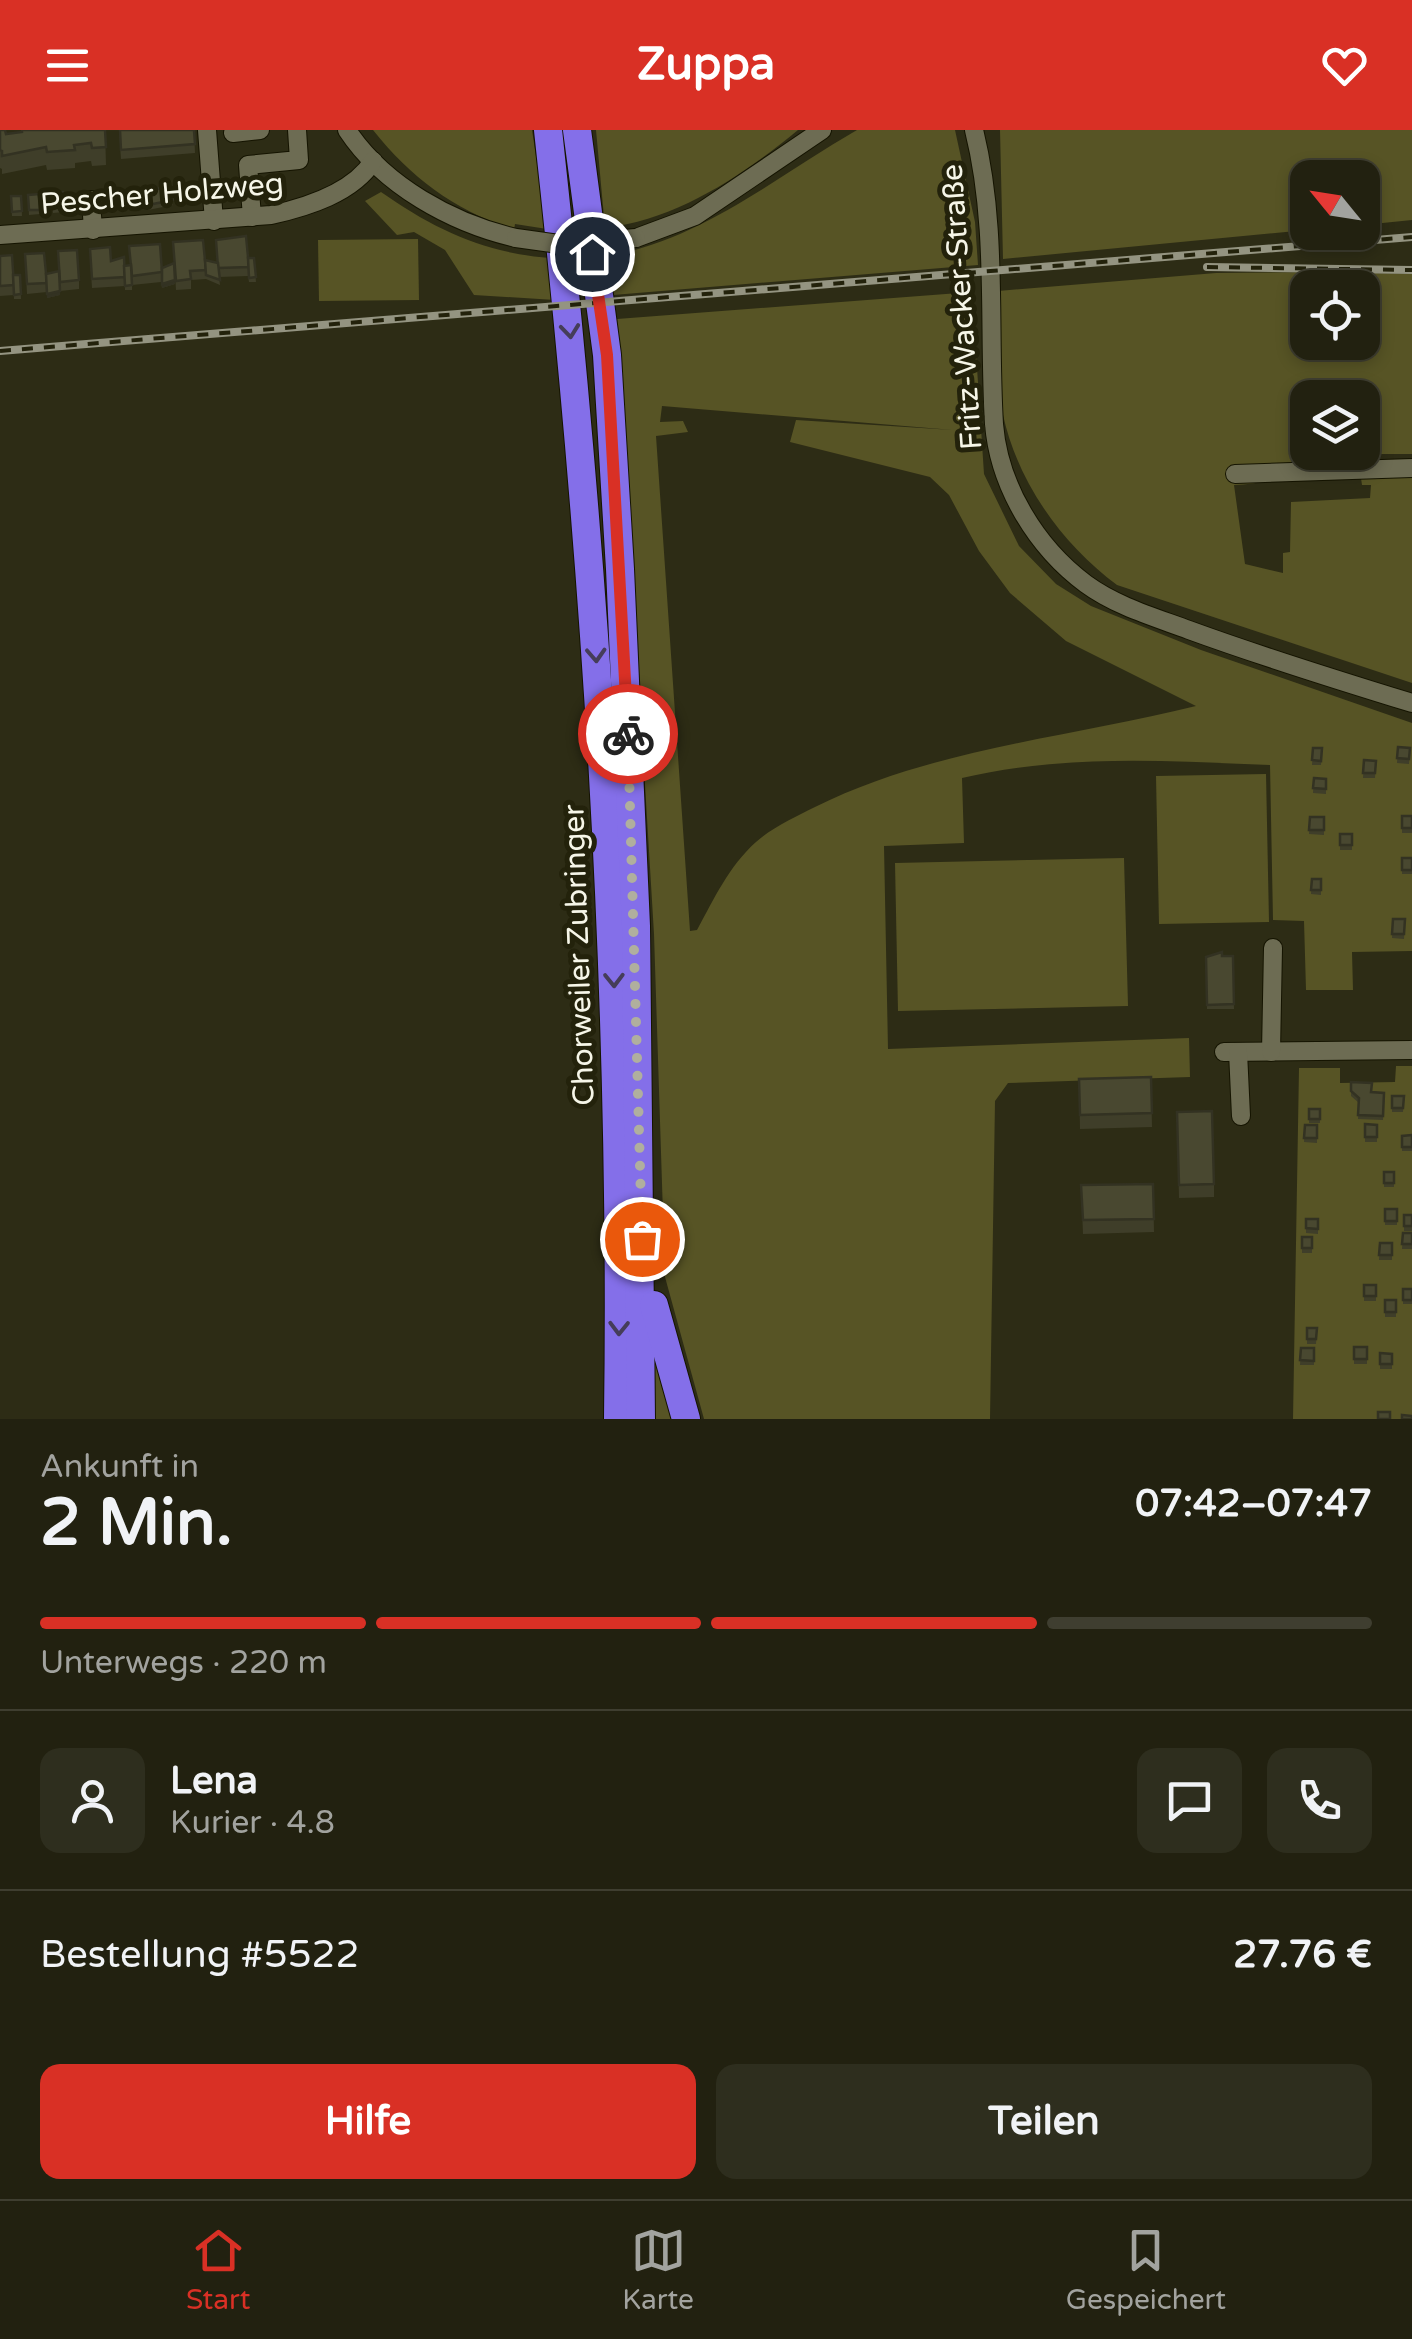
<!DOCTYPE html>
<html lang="de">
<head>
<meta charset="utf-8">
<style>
  :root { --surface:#222110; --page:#2e2e1e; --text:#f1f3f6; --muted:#a2a39f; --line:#3f3e30; --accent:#d93025 }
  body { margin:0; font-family:"Varela Round",sans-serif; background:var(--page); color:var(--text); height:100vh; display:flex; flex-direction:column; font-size:38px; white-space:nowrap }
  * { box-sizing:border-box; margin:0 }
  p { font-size:32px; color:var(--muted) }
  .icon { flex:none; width:55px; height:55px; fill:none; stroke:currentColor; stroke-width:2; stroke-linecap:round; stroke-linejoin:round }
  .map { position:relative; height:1289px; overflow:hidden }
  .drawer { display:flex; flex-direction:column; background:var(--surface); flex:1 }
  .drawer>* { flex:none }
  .needle { width:65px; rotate:300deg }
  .buttons { position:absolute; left:1290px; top:30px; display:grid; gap:20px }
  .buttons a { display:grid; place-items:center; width:90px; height:90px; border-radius:20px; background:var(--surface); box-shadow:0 5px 15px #0003,0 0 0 2px var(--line); font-size:50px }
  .pin { position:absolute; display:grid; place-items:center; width:85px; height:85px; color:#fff; margin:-42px; border:5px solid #fff; border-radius:50%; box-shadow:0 2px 10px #0007 }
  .courier { position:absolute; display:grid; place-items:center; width:100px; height:100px; margin:-50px; border:8px solid #d93025; border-radius:50%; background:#fff; color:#222; box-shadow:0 2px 12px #0007 }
  .head em { font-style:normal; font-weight:700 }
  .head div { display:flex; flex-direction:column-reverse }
  .head { display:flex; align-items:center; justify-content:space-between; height:170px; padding:0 40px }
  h1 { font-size:65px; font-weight:700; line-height:75px }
  .bar { display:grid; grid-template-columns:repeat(4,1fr); gap:15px 10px; align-content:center; height:120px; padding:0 40px }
  .bar i { height:12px; border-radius:8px; background:var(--line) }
  .bar .current { background:var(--accent) }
  .bar p { grid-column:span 4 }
  .line { display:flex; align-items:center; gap:25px; padding:0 40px; border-top:2px solid var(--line) }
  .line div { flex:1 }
  .round { display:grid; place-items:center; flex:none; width:105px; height:105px; border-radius:20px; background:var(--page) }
  .action { display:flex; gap:20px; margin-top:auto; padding:20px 40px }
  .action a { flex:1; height:115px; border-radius:20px; background:var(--accent); color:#fff; font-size:40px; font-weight:700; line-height:115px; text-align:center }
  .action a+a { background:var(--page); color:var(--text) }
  header { display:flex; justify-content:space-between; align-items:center; height:130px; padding:0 40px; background:var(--accent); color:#fff; font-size:45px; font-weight:700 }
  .tabs { display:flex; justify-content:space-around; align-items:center; height:140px; border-top:2px solid var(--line); background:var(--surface); font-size:28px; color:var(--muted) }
  .tabs a { display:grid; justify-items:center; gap:5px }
  .tabs .current { color:var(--accent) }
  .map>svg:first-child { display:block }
</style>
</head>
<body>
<header><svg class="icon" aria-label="menu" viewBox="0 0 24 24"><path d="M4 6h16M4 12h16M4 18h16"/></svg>Zuppa<svg class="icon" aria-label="heart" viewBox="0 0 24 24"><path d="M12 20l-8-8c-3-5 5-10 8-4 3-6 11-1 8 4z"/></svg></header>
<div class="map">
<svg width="1412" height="1289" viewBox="0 0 1412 1289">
  <rect width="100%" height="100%" fill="#2d2c15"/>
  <!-- green -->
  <g fill="#575425" fill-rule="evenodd">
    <path d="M373 0H532L547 99 515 94 514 100C455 80 412 49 373 0Z"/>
    <path d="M596 0H798C742 46 678 89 605 98Z"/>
    <path d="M857 0H955L975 92 978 135 613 165 609 126C704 108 774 48 857 0Z"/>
    <polygon points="1000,0 1412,0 1412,90 1363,95 1362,48 1308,48 1307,100 1003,129"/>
    <path d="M381 62C434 99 484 123 550 128L555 170 474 165 445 120 414 102 397 105 365 71Z"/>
    <polygon points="418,109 419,170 319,171 318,110"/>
    <path d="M1334 142 1412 144V324H1303C1293 350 1258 354 1234 355L1245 434 1283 443V423L1290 422 1291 372 1370 368 1371 355H1362L1360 342 1412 341V553L1117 455C1062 414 1018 353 1003 285 995 246 1000 200 998 161L1216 143ZM1308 158H1362V212H1308ZM1308 268H1362V322H1308Z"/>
    <path d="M972 162 984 344 1019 416 1056 454 1091 476 1201 520 1412 593V821L1352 822 1353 860H1306L1304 791 1273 790 1270 635C1165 631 1065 624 962 648L964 713 884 716 888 919 1189 908 1190 947 1008 953 995 971 990 1289H704L665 1147 654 804 617 189ZM662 276 953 300 796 290 790 312 930 347 949 365 979 421 1010 463 1066 511 1196 576C1068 608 934 618 815 677 795 687 773 697 756 712 729 736 714 769 697 800L690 801 656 306 688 302 683 291 660 292Z"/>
    <polygon points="1266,644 1269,792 1159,794 1156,646"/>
    <polygon points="1124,728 1128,876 898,881 895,733"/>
    <polygon points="1396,936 1412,936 1412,1289 1293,1289 1299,938 1340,938 1340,953 1395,952"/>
    <polygon points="655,1219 676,1289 655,1289"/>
  </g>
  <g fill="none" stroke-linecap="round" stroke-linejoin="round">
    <!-- minor casing -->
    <g stroke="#151401" stroke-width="20">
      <g id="minor">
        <polyline points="207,0 214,91"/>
        <path d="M347 0C384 56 452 93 516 108"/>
        <path d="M974 0C998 96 988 196 994 294 999 356 1036 417 1086 454 1116 476 1154 487 1189 500 1263 527 1337 550 1412 573"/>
        <polyline points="233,3 260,0"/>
        <polyline points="91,70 93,100"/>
        <polyline points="252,87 248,35 299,30 297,0"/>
        <path d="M0 105 271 85C307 77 353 63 373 31"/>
        <polyline points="636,108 695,86 822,0"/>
        <polyline points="1235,344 1412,338"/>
        <polyline points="1224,922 1412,920"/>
        <polyline points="1238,922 1241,986"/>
        <polyline points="1271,922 1273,818"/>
      </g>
    </g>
    <!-- highway casing -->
    <g stroke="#151401" stroke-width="30">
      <g id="highway">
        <path d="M548 0C595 429 624 858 618 1289"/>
        <polyline points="577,0 607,225 620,439 636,796 641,1289"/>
        <polyline points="654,1175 686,1289"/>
      </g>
    </g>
    <!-- minor -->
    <use href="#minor" stroke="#6d6c53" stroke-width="18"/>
    <!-- highway -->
    <use href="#highway" stroke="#846fe9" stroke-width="28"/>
    <!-- rail casing -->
    <g stroke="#949481" stroke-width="8">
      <g id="rail">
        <polyline points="1207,137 1412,140"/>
        <polyline points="0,221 1412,107"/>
      </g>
    </g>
    <!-- rail -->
    <use href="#rail" stroke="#23220b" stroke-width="4" stroke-dasharray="11" stroke-linecap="butt"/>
    <!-- minor-bridge casing -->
    <g stroke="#151401" stroke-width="20" stroke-linecap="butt">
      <polyline id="minor-bridge" points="516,108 559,114 636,108"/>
    </g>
    <!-- minor-bridge -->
    <use href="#minor-bridge" stroke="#6d6c53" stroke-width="18"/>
  </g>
  <!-- wall -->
  <g fill="#3f3e29">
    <polygon points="0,0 6,4 105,0 106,35 92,36 91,31 75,33 75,38 47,40 46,35 2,44 2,39 0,38"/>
    <polygon points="119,0 194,0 195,23 121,29"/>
    <polygon points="200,55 201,66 185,67 185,56"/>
    <polygon points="172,57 173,75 148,80 146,60"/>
    <polygon points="134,60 135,81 123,79 121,62"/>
    <polygon points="63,62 64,82 53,83 52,63"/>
    <polygon points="39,64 40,84 29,85 28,65"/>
    <polygon points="11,66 21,66 22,86 12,86"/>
    <polygon points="173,112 205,130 217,132 254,128 256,152 249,152 248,146 219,147 220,155 206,149 191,150 191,159 176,160"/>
    <polygon points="25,124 46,144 79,150 79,159 60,161 60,165 47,168 47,162 27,164"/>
    <polygon points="0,126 13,145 20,145 21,169 14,169 14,165 0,166"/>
    <polygon points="90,128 111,131 124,136 162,138 175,154 162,158 161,152 132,155 132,160 125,160 125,156 92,158"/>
    <polygon points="1398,617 1410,618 1409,634 1397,633"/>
    <polygon points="1313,618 1322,618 1321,635 1312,635"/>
    <polygon points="1364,630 1376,631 1375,648 1363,648"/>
    <polygon points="1314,648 1326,649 1326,664 1313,663"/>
    <rect x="1402" y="686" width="10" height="17"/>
    <polygon points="1310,687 1324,687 1324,705 1309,704"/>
    <rect x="1340" y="704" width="12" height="16"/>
    <rect x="1402" y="728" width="10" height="16"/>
    <polygon points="1312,749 1321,749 1321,765 1311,764"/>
    <polygon points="1393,789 1405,789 1404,809 1392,808"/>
    <polygon points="1233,826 1234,879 1207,879 1206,827"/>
    <polygon points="1151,947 1152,997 1080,999 1079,949"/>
    <polygon points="1351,952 1372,962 1384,963 1383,990 1358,989 1359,973 1351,966"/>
    <polygon points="1392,966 1404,966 1403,982 1392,982"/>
    <rect x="1309" y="979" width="11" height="14"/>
    <polygon points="1177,982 1214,1054 1214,1067 1179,1068"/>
    <polygon points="1365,994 1377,995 1377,1012 1365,1012"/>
    <polygon points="1305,995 1317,995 1317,1013 1304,1012"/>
    <polygon points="1412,1005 1412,1021 1402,1021 1402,1006"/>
    <rect x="1384" y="1042" width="10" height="15"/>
    <polygon points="1153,1054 1154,1102 1083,1104 1081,1055"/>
    <rect x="1385" y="1079" width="12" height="16"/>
    <rect x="1404" y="1085" width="8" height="16"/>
    <polygon points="1306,1089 1318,1089 1318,1104 1306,1103"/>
    <polygon points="1403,1103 1412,1103 1412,1119 1402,1119"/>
    <rect x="1302" y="1107" width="10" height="16"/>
    <polygon points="1380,1113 1392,1113 1392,1130 1379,1130"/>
    <rect x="1364" y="1155" width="12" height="16"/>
    <rect x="1403" y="1159" width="9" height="15"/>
    <rect x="1385" y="1170" width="11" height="17"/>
    <polygon points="1307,1198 1317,1198 1316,1214 1307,1214"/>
    <rect x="1354" y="1217" width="13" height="17"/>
    <polygon points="1301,1218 1314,1218 1314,1235 1300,1235"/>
    <polygon points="1380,1223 1392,1224 1392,1239 1380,1239"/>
  </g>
  <!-- shaded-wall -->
  <g fill="#333222">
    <polygon points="175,150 175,154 162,158 162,154"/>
    <polygon points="60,161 60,165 47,168 47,164"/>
  </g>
  <!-- building -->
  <g fill="#494830" stroke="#333222" stroke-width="2.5">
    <polygon points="0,0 5,0 6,4 22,2 22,0 105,0 106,17 92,18 91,13 74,15 75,20 47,22 46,17 2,26 2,21 0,20"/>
    <polygon points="120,0 194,0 195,14 121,20"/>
    <polygon points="200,55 201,62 185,63 185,56"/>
    <polygon points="172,57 173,70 148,75 146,60"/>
    <polygon points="134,60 135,76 123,75 121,62"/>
    <polygon points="63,62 64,77 53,78 52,63"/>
    <polygon points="39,64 40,80 29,80 28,65"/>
    <polygon points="11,66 21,66 22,81 12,82"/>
    <polygon points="246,106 249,137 218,138 216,110"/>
    <polygon points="203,110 206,140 190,141 191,149 176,151 173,112"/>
    <polygon points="160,114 162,142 132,146 129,116"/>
    <polygon points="110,117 111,131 124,127 125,147 92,149 90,119"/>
    <polygon points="77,120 79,150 60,152 58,121"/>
    <polygon points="44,123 47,153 27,154 25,124"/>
    <polygon points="12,125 14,155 0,156 0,126"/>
    <polygon points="248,128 254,128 256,147 249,148"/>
    <polygon points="205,130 218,133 220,150 206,145"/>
    <polygon points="174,133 175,150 162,154 162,138"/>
    <polygon points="131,135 132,155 125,156 124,136"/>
    <polygon points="59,141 60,161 47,164 46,144"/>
    <polygon points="13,145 20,145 21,164 14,165"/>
    <polygon points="1398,617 1410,618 1409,629 1397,628"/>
    <polygon points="1313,618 1322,618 1321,631 1312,630"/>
    <polygon points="1364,630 1376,631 1375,643 1363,643"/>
    <polygon points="1314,648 1326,649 1326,659 1313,658"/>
    <rect x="1402" y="686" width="10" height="12"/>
    <polygon points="1310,687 1324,687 1324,700 1309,700"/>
    <rect x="1340" y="704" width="12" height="11"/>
    <rect x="1402" y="728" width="10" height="12"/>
    <polygon points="1312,749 1321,749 1321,760 1311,760"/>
    <polygon points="1393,789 1405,789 1404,804 1392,804"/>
    <polygon points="1222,822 1222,826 1233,826 1234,874 1207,875 1206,827"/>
    <polygon points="1151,947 1152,983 1080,985 1079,949"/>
    <polygon points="1351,952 1372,953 1371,962 1384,963 1383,986 1358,985 1359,968 1351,961"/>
    <polygon points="1392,966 1404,966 1403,978 1392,978"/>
    <rect x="1309" y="979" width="11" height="10"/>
    <polygon points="1212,981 1214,1054 1179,1055 1177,982"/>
    <polygon points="1365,994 1377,995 1377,1007 1365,1007"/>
    <polygon points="1305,995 1317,995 1317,1008 1304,1008"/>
    <polygon points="1412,1005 1412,1017 1402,1017 1402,1006"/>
    <rect x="1384" y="1042" width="10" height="11"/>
    <polygon points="1153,1054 1154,1089 1083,1090 1081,1055"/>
    <rect x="1385" y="1079" width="12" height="12"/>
    <rect x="1404" y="1085" width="8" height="11"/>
    <polygon points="1306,1089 1318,1089 1318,1099 1306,1098"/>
    <polygon points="1403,1103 1412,1103 1412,1114 1402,1114"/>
    <rect x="1302" y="1107" width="10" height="11"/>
    <polygon points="1380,1113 1392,1113 1392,1125 1379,1125"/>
    <rect x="1364" y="1155" width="12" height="11"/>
    <rect x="1403" y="1159" width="9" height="11"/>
    <rect x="1385" y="1170" width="11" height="12"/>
    <polygon points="1307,1198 1317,1198 1316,1209 1307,1209"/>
    <rect x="1354" y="1217" width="13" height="12"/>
    <polygon points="1301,1218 1314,1218 1314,1231 1300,1230"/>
    <polygon points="1380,1223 1392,1224 1392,1234 1380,1234"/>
    <rect x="1378" y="1282" width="12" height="7"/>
    <polygon points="1402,1285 1412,1286 1412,1289 1402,1289"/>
  </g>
  <!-- one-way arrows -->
  <defs><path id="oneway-chevron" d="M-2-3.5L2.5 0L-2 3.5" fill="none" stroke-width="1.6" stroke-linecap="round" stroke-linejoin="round" transform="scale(2.5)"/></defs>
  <g stroke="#453d59">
    <use href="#oneway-chevron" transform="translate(570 201) rotate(84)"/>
    <use href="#oneway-chevron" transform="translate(596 525) rotate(87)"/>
    <use href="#oneway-chevron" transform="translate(614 850) rotate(89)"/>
    <use href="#oneway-chevron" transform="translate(619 1198) rotate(91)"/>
  </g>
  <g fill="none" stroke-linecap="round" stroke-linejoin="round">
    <!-- done -->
    <polyline stroke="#b0af9e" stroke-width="10" stroke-dasharray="0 18" points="628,604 642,1109"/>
    <!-- route -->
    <polyline stroke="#d93025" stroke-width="12" points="592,124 607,225 628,604"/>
  </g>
  <g text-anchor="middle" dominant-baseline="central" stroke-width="10" stroke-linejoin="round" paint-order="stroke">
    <!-- street labels -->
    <g font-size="30" fill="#f6f6e8" stroke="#23220b">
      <text transform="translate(162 64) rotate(-5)">Pescher Holzweg</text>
      <text transform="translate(962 177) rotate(-94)">Fritz-Wacker-Straße</text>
      <text transform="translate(579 825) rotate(-92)">Chorweiler Zubringer</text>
    </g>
  </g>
</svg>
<div class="buttons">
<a><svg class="needle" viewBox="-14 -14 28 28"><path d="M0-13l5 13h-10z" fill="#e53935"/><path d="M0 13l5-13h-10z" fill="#a2a39f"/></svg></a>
<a><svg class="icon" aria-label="locate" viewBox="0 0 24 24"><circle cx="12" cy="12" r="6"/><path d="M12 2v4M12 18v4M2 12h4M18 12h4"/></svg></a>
<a><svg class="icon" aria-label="layers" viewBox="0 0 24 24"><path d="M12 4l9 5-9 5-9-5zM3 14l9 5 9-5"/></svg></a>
</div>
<div class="pin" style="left:642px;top:1109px;background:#ea580c"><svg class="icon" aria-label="bag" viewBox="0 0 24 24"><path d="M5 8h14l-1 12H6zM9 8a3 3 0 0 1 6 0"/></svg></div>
<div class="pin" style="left:592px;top:124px;background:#1f2937"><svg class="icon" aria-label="home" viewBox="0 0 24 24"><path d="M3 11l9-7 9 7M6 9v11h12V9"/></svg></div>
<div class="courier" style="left:628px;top:604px"><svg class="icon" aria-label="bike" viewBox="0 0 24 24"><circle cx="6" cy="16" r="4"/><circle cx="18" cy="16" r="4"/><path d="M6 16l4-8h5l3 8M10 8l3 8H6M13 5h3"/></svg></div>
</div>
<section class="drawer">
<div class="head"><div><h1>2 Min.</h1><p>Ankunft in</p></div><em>07:42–07:47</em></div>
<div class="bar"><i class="current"></i><i class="current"></i><i class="current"></i><i></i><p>Unterwegs · 220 m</p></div>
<div class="line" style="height:180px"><a class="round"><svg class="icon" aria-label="person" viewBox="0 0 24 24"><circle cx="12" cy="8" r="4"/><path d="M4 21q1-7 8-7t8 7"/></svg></a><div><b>Lena</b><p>Kurier · 4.8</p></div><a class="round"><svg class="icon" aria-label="chat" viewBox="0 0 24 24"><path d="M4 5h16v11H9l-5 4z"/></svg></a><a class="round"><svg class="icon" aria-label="phone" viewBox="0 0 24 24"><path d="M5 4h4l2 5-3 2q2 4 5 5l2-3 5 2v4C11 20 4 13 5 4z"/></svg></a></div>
<div class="line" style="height:130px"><div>Bestellung #5522</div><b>27.76 €</b></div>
<div class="action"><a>Hilfe</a><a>Teilen</a></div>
</section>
<nav class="tabs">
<a class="current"><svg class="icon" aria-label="home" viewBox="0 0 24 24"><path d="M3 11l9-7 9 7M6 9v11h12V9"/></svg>Start</a>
<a><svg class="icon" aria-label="map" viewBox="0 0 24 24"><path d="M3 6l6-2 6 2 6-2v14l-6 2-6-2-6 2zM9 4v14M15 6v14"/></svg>Karte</a>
<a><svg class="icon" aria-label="saved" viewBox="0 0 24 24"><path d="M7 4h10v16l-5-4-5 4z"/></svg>Gespeichert</a>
</nav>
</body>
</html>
